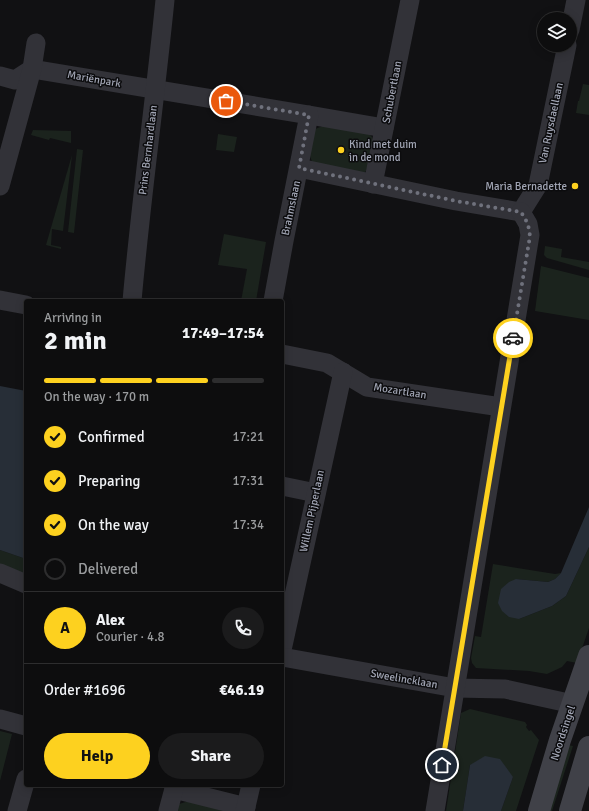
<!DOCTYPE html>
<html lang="en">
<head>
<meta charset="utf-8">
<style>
  :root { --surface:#0d0d0e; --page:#1b1b1c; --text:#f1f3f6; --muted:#9a9c9e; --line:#2d2d2e; --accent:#fdd11f }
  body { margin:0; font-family:Signika,sans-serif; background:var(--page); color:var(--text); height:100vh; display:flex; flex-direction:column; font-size:15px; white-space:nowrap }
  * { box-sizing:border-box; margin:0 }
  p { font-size:13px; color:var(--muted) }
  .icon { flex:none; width:22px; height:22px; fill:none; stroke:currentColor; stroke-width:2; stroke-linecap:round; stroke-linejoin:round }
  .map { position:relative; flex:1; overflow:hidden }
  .panel { position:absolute; left:24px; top:299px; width:260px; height:488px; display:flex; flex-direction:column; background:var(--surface); border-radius:4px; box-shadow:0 2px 10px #0003,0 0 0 1px var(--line) }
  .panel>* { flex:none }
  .tools { position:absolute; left:537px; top:12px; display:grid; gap:8px }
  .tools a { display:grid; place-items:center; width:40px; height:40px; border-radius:50%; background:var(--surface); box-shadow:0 2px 10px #0003,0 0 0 1px var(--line); font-size:20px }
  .pin { position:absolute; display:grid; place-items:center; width:34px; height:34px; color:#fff; margin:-17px; border:2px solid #fff; border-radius:50%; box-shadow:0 1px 4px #0007 }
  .courier { position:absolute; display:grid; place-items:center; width:40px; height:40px; margin:-20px; border:3px solid #fdd11f; border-radius:50%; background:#fff; color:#222; box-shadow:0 1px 5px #0007 }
  .summary em { font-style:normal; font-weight:700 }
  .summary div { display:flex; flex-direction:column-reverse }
  .summary { display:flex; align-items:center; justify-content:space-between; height:68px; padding:0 20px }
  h1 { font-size:26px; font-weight:700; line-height:30px }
  .bar { display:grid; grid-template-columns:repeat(4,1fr); gap:6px 4px; align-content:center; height:48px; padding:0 20px }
  .bar i { height:5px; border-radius:3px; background:var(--line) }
  .bar .current { background:var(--accent) }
  .bar p { grid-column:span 4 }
  .line { display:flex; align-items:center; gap:10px; padding:0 20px; border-top:1px solid var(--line) }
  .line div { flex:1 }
  .round { display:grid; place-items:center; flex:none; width:42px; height:42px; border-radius:21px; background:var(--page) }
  ol { padding:0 20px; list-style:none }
  li { display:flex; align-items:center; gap:12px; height:44px }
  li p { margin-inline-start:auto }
  li .icon { padding:4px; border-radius:50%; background:var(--accent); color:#111; stroke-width:4 }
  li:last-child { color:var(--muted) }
  li i { width:22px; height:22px; border:2px solid var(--line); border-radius:50% }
  .cta { display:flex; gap:8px; margin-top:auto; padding:8px 20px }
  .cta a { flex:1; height:46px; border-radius:24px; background:var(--accent); color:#111; font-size:16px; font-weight:700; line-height:46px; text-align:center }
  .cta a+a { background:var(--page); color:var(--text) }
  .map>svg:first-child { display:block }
</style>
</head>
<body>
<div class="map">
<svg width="589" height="811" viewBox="0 0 589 811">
  <rect width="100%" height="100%" fill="#111113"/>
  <!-- green -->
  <g fill="#1b231d">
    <polygon points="583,84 589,85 589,115 576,113 578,101 579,101"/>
    <polygon points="323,126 368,133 372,137 374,143 366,171 362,174 312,162 309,153 315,129"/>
    <polygon points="33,130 71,131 71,143 50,138 49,140 31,135"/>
    <polygon points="218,134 237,137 234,152 216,150"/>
    <polygon points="77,149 83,150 74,233 68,232"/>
    <polygon points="72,155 63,231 52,229 51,245 61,247 61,249 46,245"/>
    <polygon points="224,234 266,242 256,301 241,301 247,269 218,265"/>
    <polygon points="545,246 562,249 561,257 589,262 589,270 547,258 544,255"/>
    <polygon points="541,266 589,278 589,320 535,311"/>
    <polygon points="589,547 589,628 577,663 567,661 562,667 547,674 529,671 476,668 472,663 471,658 475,636 481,637 493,564 555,574 561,573 555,579 548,582 516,579 519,619 552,606 566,596"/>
    <polygon points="0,550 26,559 26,575 0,565"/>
    <polygon points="470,709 525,722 527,725 526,727 529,731 531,730 539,740 516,811 501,811 513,777 470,765 463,811 446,811 461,713"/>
    <polygon points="0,731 12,734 0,781"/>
    <polygon points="568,745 573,746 552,811 549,811"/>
    <polygon points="189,801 227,811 174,811 179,804"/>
  </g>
  <!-- water -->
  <g fill="#272e37">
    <polygon points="0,386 26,391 26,559 0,550"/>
    <polygon points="589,507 589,547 566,596 552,606 519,619 509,617 502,611 498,603 501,589 509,582 516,579 548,582 555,579 561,573"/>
    <polygon points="485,756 500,759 513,777 501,811 463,811 470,765"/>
  </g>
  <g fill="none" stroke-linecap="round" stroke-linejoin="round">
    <!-- minor -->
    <g stroke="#323238" stroke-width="19">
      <polyline points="570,30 576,0"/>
      <polyline points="0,76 15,80 32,69 309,115 384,128"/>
      <polyline points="299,168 456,201 521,212"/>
      <polyline points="373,184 410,0"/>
      <polyline points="0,186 32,69 36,43"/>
      <polyline points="521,212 538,185 567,45"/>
      <polyline points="0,300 26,305"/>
      <path d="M132 301C141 200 155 100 165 0"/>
      <polyline points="273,301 284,241 309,115"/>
      <polyline points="282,354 327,363 367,387 501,407"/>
      <polyline points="282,486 316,493"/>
      <polyline points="0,573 26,584"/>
      <polyline points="282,650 343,372"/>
      <polyline points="282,657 455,688 505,689 573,704"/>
      <polyline points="0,719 26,726"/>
      <polyline points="174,789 246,807"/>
      <polyline points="17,811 26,779"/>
      <polyline points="168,811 175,785"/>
      <polyline points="245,811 251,785"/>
      <polyline points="435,811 530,235 528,224 521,212"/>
    </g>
    <!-- secondary -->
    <g stroke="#404148" stroke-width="22">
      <polyline points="539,811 560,740 589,656"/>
      <polyline points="570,811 589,747"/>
    </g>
  </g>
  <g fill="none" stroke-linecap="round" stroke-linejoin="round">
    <!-- done -->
    <polyline stroke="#6f717c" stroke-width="4" stroke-dasharray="0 7.2" points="226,101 309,115 299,168 456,201 521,212 528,224 530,236 513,338"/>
    <!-- route -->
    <polyline stroke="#fdd11f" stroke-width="5" points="442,765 513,338"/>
  </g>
  <!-- markers -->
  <g fill="#fdd11f" stroke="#0c0c0e" stroke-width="1.5">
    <circle cx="341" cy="150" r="4"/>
    <circle cx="575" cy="186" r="4"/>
  </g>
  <g text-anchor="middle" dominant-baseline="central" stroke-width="3" stroke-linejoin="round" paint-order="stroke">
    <!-- street labels -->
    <g font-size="11" fill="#a1a5b4" stroke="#0c0c0e">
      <text transform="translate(94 79) rotate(10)">Mariënpark</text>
      <text transform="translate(392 92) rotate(-79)">Schubertlaan</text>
      <text transform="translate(551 123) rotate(-78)">Van Ruysdaellaan</text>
      <text transform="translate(148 150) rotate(-83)">Prins Bernhardlaan</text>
      <text transform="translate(291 208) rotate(-78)">Brahmslaan</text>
      <text transform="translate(400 391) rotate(9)">Mozartlaan</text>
      <text transform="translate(312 511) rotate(-78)">Willem Pijperlaan</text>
      <text transform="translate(404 679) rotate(10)">Sweelincklaan</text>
      <text transform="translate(563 733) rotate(-72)">Noordsingel</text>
    </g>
    <!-- poi labels -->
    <g font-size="11" fill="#a1a5b4" stroke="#0c0c0e" text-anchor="start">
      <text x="349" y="144">Kind met duim<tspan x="349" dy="13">in de mond</tspan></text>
      <text x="567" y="186" text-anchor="end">Maria Bernadette</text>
    </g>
  </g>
</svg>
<div class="tools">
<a><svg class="icon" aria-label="layers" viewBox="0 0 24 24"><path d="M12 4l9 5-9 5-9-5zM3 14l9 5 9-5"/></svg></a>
</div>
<div class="pin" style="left:226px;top:101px;background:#ea580c"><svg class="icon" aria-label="bag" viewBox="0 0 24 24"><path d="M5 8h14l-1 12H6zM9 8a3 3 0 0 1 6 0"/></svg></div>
<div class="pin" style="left:442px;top:765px;background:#1f2937"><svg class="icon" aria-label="home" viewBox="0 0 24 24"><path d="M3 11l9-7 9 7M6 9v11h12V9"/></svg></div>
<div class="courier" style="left:513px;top:338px"><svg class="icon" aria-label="car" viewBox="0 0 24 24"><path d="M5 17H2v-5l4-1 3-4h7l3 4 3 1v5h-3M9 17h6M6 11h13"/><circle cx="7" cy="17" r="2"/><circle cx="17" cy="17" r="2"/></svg></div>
<section class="panel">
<div class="summary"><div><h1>2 min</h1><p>Arriving in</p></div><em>17:49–17:54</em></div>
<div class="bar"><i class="current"></i><i class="current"></i><i class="current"></i><i></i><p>On the way · 170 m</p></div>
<ol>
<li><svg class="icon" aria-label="check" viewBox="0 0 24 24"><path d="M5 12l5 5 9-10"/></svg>Confirmed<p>17:21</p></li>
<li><svg class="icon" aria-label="check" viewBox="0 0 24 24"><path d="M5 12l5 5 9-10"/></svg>Preparing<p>17:31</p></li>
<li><svg class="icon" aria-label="check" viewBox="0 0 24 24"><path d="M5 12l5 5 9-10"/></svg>On the way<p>17:34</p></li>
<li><i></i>Delivered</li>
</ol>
<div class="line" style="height:72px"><b class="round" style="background:var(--accent);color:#111">A</b><div><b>Alex</b><p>Courier · 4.8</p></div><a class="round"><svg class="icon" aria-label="phone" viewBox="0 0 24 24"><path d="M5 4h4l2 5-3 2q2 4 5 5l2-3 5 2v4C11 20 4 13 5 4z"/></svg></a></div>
<div class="line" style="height:52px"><div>Order #1696</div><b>€46.19</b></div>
<div class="cta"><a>Help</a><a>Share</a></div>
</section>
</div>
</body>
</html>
